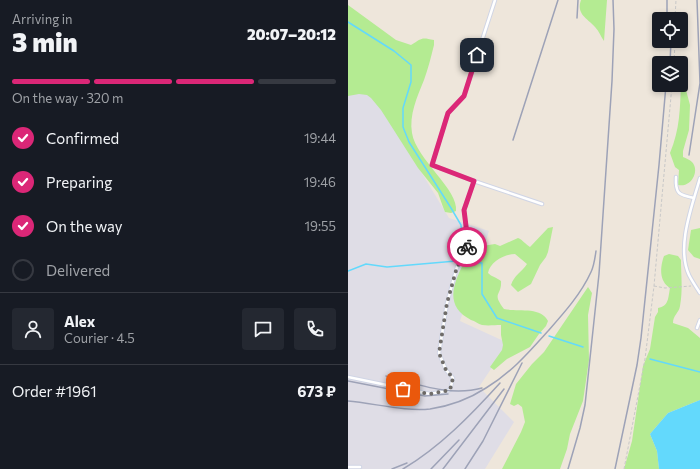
<!DOCTYPE html>
<html lang="en">
<head>
<meta charset="utf-8">
<style>
  :root { --surface:#171b24; --page:#242831; --text:#f1f3f6; --muted:#9ea1a6; --line:#363941; --accent:#db2777 }
  body { margin:0; font-family:Commissioner,sans-serif; background:var(--page); color:var(--text); height:100vh; display:flex; flex-direction:column; font-size:15px; white-space:nowrap }
  * { box-sizing:border-box; margin:0 }
  p { font-size:13px; color:var(--muted) }
  .icon { flex:none; width:22px; height:22px; fill:none; stroke:currentColor; stroke-width:2; stroke-linecap:round; stroke-linejoin:round }
  .map { position:relative; flex:1; overflow:hidden }
  .panel { display:flex; flex-direction:column; background:var(--surface); width:348px }
  .panel>* { flex:none }
  .tools { position:absolute; left:304px; top:12px; display:grid; gap:8px }
  .tools a { display:grid; place-items:center; width:36px; height:36px; border-radius:4px; background:var(--surface); box-shadow:0 2px 6px #0003; font-size:20px }
  .pin { position:absolute; display:grid; place-items:center; width:34px; height:34px; color:#fff; margin:-17px; border-radius:8px; box-shadow:0 2px 6px #0006 }
  .courier { position:absolute; display:grid; place-items:center; width:40px; height:40px; margin:-20px; border:3px solid #db2777; border-radius:50%; background:#fff; color:#222; box-shadow:0 1px 5px #0007 }
  .summary em { font-style:normal; font-weight:800 }
  .summary div { display:flex; flex-direction:column-reverse }
  .summary { display:flex; align-items:center; justify-content:space-between; height:68px; padding:0 12px }
  h1 { font-size:26px; font-weight:800; line-height:30px }
  .bar { display:grid; grid-template-columns:repeat(4,1fr); gap:6px 4px; align-content:center; height:48px; padding:0 12px }
  .bar i { height:5px; border-radius:3px; background:var(--line) }
  .bar .current { background:var(--accent) }
  .bar p { grid-column:span 4 }
  .line { display:flex; align-items:center; gap:10px; padding:0 12px; border-top:1px solid var(--line) }
  .line div { flex:1 }
  .round { display:grid; place-items:center; flex:none; width:42px; height:42px; border-radius:4px; background:var(--page) }
  ol { padding:0 12px; list-style:none }
  li { display:flex; align-items:center; gap:12px; height:44px }
  li p { margin-inline-start:auto }
  li .icon { padding:4px; border-radius:50%; background:var(--accent); color:#fff; stroke-width:4 }
  li:last-child { color:var(--muted) }
  li i { width:22px; height:22px; border:2px solid var(--line); border-radius:50% }
  main { display:flex; flex:1; min-height:0 }
  .map>svg:first-child { display:block }
</style>
</head>
<body>
<main>
<section class="panel">
<div class="summary"><div><h1>3 min</h1><p>Arriving in</p></div><em>20:07–20:12</em></div>
<div class="bar"><i class="current"></i><i class="current"></i><i class="current"></i><i></i><p>On the way · 320 m</p></div>
<ol>
<li><svg class="icon" aria-label="check" viewBox="0 0 24 24"><path d="M5 12l5 5 9-10"/></svg>Confirmed<p>19:44</p></li>
<li><svg class="icon" aria-label="check" viewBox="0 0 24 24"><path d="M5 12l5 5 9-10"/></svg>Preparing<p>19:46</p></li>
<li><svg class="icon" aria-label="check" viewBox="0 0 24 24"><path d="M5 12l5 5 9-10"/></svg>On the way<p>19:55</p></li>
<li><i></i>Delivered</li>
</ol>
<div class="line" style="height:72px"><a class="round"><svg class="icon" aria-label="person" viewBox="0 0 24 24"><circle cx="12" cy="8" r="4"/><path d="M4 21q1-7 8-7t8 7"/></svg></a><div><b>Alex</b><p>Courier · 4.5</p></div><a class="round"><svg class="icon" aria-label="chat" viewBox="0 0 24 24"><path d="M4 5h16v11H9l-5 4z"/></svg></a><a class="round"><svg class="icon" aria-label="phone" viewBox="0 0 24 24"><path d="M5 4h4l2 5-3 2q2 4 5 5l2-3 5 2v4C11 20 4 13 5 4z"/></svg></a></div>
<div class="line" style="height:52px"><div>Order #1961</div><b>673 ₽</b></div>
</section>
<div class="map">
<svg width="352" height="469" viewBox="0 0 352 469">
  <rect width="100%" height="100%" fill="#eee6db"/>
  <!-- industrial -->
  <polygon fill="#dfdde6" points="6,61 101,218 141,231 112,321 160,343 131,387 166,422 137,469 0,469 0,64"/>
  <!-- green -->
  <g fill="#b4eb92">
    <path d="M233 0H259L256 41C253 37 251 31 247 27 239 18 228 14 233 0Z"/>
    <path d="M0 5 48 40 63 45C74 38 73 37 86 40V45C83 57 80 69 76 80 69 97 61 115 64 133 68 159 111 190 108 211L103 213 97 212 95 207 90 193 70 168 33 110 23 98 19 95 11 94 0 96Z"/>
    <path d="M333 83 338 90 342 105 341 130 335 151V157C338 158 342 160 344 162 352 170 344 188 330 185L331 170 327 167 322 153C332 129 332 109 333 83Z"/>
    <path d="M205 227 200 252 198 257 192 265 183 284 170 292 163 285C166 275 174 272 179 264L167 254C156 254 142 262 140 273 144 277 148 277 153 281 154 296 143 292 156 309 169 312 193 306 200 321L198 326 191 334 182 347 159 359 146 370 142 367 154 350 155 345 153 335V325C147 325 140 326 134 325 130 324 127 321 123 320 102 309 102 293 111 273 114 265 122 257 121 248L147 244 152 246 170 238C175 240 177 244 182 247L200 228Z"/>
    <polygon points="352,228 352,259 346,257 340,250 343,230"/>
    <path d="M321 254 330 256 333 260C333 275 335 291 332 306 331 313 325 315 325 323L340 328 352 338V400L320 413 302 434 309 451 311 469H276L284 441 295 366 302 349 307 317 310 312V308C321 306 320 298 322 288 311 281 312 267 316 256Z"/>
    <polygon points="240,287 244,293 240,315 241,360 235,401 222,434 219,449 212,469 154,469 173,432 177,422 174,407 170,404 166,406 162,404 168,384 184,364 196,352"/>
  </g>
  <!-- water -->
  <polygon fill="#63d9fc" points="352,400 352,469 311,469 309,451 302,434 320,413"/>
  <g fill="none" stroke-linecap="round" stroke-linejoin="round">
    <!-- stream -->
    <g stroke="#63d9fc" stroke-width="1.5">
      <polyline points="0,22 46,51 63,65 63,82 55,108 55,127 61,142 103,208 113,225 114,236 109,252 108,261 39,267 18,264 0,271"/>
      <polyline points="116,262 134,263 134,294 149,318 193,333"/>
      <polyline points="201,336 235,347"/>
      <polyline points="302,359 352,372"/>
    </g>
    <!-- lane casing -->
    <g stroke="#d0d5e5" stroke-width="4.5">
      <g id="lane">
        <path d="M328 177C327 194 331 195 346 198"/>
        <path d="M352 178C344 206 328 247 341 275 344 281 348 287 352 293"/>
        <polyline points="126,181 194,204"/>
        <polyline points="349,328 352,320"/>
        <polyline points="0,377 82,394 102,390 105,378 98,370 91,353 99,303 109,267 117,254 120,243 116,210 126,181 84,165 100,113 116,96 147,0"/>
        <polyline points="0,467 12,467"/>
      </g>
    </g>
    <!-- path -->
    <g stroke="#c8c8c8" stroke-width="1" stroke-dasharray="3 2" stroke-linecap="butt">
      <polyline points="327,19 328,0"/>
      <polyline points="326,63 327,41"/>
      <polyline points="306,286 317,288 343,286"/>
      <polyline points="276,469 297,359 306,286 324,85"/>
    </g>
    <!-- lane -->
    <use href="#lane" stroke="#fff" stroke-width="2.5"/>
    <!-- rail -->
    <g stroke="#9da2b7" stroke-width="1.5">
      <polyline points="319,0 319,19"/>
      <polyline points="229,18 230,0"/>
      <polyline points="322,63 323,41"/>
      <polyline points="165,140 210,0"/>
      <polyline points="341,155 352,83 349,0"/>
      <path d="M38 376C69 384 102 397 134 388"/>
      <polyline points="0,381 77,396 100,394"/>
      <path d="M0 401C25 403 58 412 82 409 102 406 121 399 138 388 163 373 181 352 200 331 216 313 233 294 243 272 246 266 247 258 248 251"/>
      <polyline points="44,469 59,463"/>
      <path d="M55 469C92 447 123 415 152 383"/>
      <polyline points="83,469 111,440"/>
      <polyline points="95,469 156,389"/>
      <polyline points="117,469 135,441 174,363"/>
      <polyline points="220,469 232,428 237,405 251,274 264,81 266,29 265,0"/>
      <polyline points="267,469 289,365 293,338 311,165 318,85"/>
    </g>
  </g>
  <g fill="none" stroke-linecap="round" stroke-linejoin="round">
    <!-- done -->
    <polyline stroke="#6f6c69" stroke-width="4" stroke-dasharray="0 7.2" points="55,389 82,394 102,390 105,378 98,370 91,353 99,303 109,267 117,254 119,247"/>
    <!-- route -->
    <polyline stroke="#db2777" stroke-width="5" points="119,247 120,242 116,210 126,181 84,165 100,113 116,96 129,55"/>
  </g>
</svg>
<div class="tools">
<a><svg class="icon" aria-label="locate" viewBox="0 0 24 24"><circle cx="12" cy="12" r="6"/><path d="M12 2v4M12 18v4M2 12h4M18 12h4"/></svg></a>
<a><svg class="icon" aria-label="layers" viewBox="0 0 24 24"><path d="M12 4l9 5-9 5-9-5zM3 14l9 5 9-5"/></svg></a>
</div>
<div class="pin" style="left:55px;top:389px;background:#ea580c"><svg class="icon" aria-label="bag" viewBox="0 0 24 24"><path d="M5 8h14l-1 12H6zM9 8a3 3 0 0 1 6 0"/></svg></div>
<div class="pin" style="left:129px;top:55px;background:#1f2937"><svg class="icon" aria-label="home" viewBox="0 0 24 24"><path d="M3 11l9-7 9 7M6 9v11h12V9"/></svg></div>
<div class="courier" style="left:119px;top:247px"><svg class="icon" aria-label="bike" viewBox="0 0 24 24"><circle cx="6" cy="16" r="4"/><circle cx="18" cy="16" r="4"/><path d="M6 16l4-8h5l3 8M10 8l3 8H6M13 5h3"/></svg></div>
</div>
</main>
</body>
</html>
